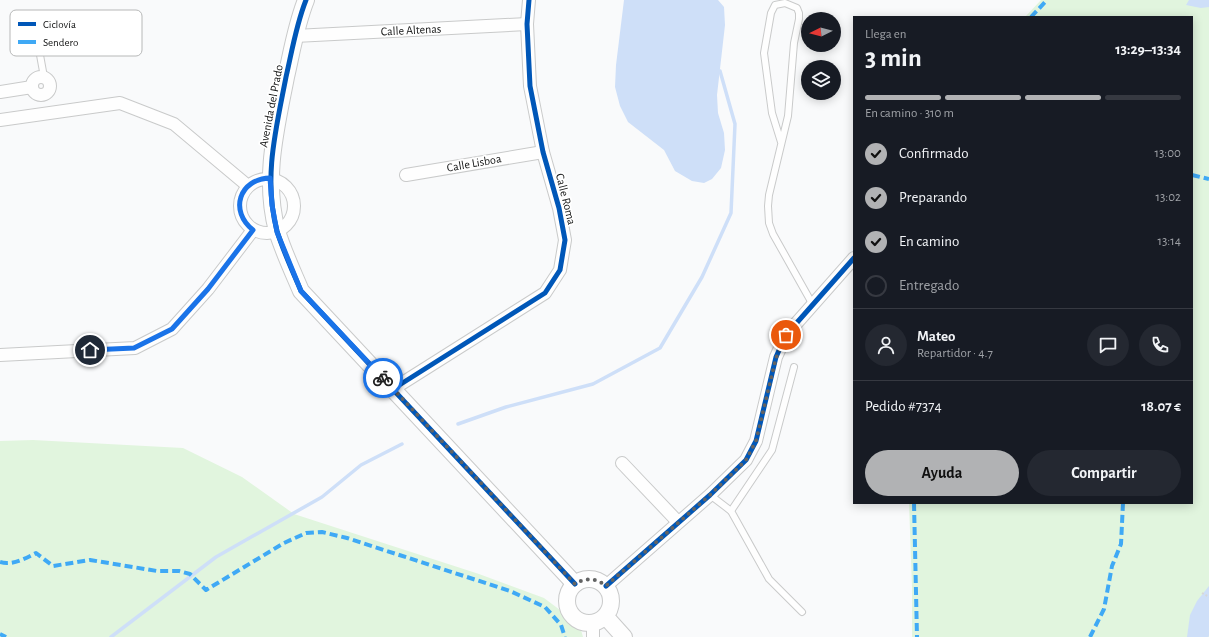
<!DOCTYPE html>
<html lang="es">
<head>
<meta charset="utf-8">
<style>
  :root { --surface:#171b24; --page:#242831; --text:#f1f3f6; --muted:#9ea1a6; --line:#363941; --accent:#b1b2b4 }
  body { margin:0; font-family:"Alegreya Sans",sans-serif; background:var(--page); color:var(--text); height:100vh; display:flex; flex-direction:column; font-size:15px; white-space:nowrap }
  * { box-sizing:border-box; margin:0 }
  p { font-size:13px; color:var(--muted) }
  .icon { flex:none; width:22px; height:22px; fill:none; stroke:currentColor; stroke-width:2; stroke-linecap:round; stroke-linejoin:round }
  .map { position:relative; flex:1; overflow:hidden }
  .side { position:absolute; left:853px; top:16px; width:340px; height:488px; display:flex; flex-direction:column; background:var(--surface); border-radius:0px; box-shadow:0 2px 10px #0003 }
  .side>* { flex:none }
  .needle { width:26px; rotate:264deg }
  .controls { position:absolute; left:801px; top:12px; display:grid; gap:8px }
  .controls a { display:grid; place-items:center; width:40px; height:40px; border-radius:50%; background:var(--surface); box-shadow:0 2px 10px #0003; font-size:20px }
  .pin { position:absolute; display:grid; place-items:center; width:34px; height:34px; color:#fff; margin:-17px; border:2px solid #fff; border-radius:50%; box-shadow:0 1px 4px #0007 }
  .courier { position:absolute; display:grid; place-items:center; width:40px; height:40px; margin:-20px; border:3px solid #1a73e8; border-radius:50%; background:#fff; color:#222; box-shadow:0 1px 5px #0007 }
  .summary em { font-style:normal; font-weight:700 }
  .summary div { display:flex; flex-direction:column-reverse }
  .summary { display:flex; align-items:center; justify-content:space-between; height:68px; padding:0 12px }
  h1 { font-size:26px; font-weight:700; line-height:30px }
  .bar { display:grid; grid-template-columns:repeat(4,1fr); gap:6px 4px; align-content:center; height:48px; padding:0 12px }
  .bar i { height:5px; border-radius:3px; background:var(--line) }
  .bar .active { background:var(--accent) }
  .bar p { grid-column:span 4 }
  .line { display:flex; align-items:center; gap:10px; padding:0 12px; border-top:1px solid var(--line) }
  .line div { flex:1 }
  .round { display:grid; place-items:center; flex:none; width:42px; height:42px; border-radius:21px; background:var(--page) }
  ol { padding:0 12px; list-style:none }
  li { display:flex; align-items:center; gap:12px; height:44px }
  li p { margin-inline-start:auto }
  li .icon { padding:4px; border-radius:50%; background:var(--accent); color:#111; stroke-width:4 }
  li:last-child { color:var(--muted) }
  li i { width:22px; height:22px; border:2px solid var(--line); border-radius:50% }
  .button { display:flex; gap:8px; margin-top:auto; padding:8px 12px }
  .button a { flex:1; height:46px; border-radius:24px; background:var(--accent); color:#111; font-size:16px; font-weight:700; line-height:46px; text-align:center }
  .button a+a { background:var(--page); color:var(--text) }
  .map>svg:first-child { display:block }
</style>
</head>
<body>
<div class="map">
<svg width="1209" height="637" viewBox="0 0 1209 637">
  <rect width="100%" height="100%" fill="#f9fafb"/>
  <!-- green -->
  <g fill="#e1f5de">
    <polygon points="1041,0 1209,0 1209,637 912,637 912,587 909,503 1192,503 1192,17 1025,17"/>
    <polygon points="33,440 183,448 242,477 294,514 479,574 544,598 564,613 581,630 583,637 0,637 0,441"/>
  </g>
  <!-- water -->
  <g fill="#cedff8">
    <polygon points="624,0 718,0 724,7 725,25 717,95 718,113 724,133 725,150 721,168 712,179 704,183 692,181 675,171 664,150 628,122 620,106 615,87 616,65"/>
    <polygon points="1189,0 1209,0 1209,7 1201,8 1186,5"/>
    <polygon points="1209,586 1209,636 1208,637 1187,637 1190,615 1197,601"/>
  </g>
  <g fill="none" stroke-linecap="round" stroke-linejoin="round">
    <!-- stream -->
    <g stroke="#cedff8" stroke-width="3.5">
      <polyline points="458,424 506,407 593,384 660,348 702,277 731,213 735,124 720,71"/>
      <polyline points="111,637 216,557 322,497 361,465 402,444"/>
    </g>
    <!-- service casing -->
    <g stroke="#c9caca" stroke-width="8">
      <g id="service">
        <polyline points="34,22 44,77"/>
        <polyline points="781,142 772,113 764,53 771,13 775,5 785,3 797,8 799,13 799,19 794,43 788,116 769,195 768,206 769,223 773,234 813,305"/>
        <polyline points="794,367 772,450 731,511 769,579 802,612"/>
        <polyline points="710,495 731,511"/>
      </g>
    </g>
    <!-- minor casing -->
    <g stroke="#c9caca" stroke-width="14">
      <g id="minor">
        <polyline points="295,36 527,24"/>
        <circle cx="41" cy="86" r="9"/>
        <polyline points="0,92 32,87"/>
        <polyline points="0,120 120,103 174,124 248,186"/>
        <polyline points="406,175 543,152"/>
        <circle cx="267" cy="206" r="27"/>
        <polyline points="0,355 135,348 172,329 208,289 253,230"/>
        <polyline points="393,389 545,293 560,270 565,240 559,208 543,152 530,86 527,24 529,0"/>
        <polyline points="622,463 678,522"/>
        <polyline points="606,586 710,495 746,460 756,441 776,357 786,335 854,258"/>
        <polyline points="593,624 593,637"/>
      </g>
    </g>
    <!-- tertiary casing -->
    <g stroke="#c9caca" stroke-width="18">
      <g id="tertiary">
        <path d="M306 0C296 25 292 51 286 77 276 129 263 178 277 231 283 251 293 272 301 291L575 584"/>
        <circle cx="589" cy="601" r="22"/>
        <polyline points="606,617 624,637"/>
      </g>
    </g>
    <!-- path -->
    <polyline stroke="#d7d7d8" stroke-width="2" stroke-dasharray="2 2" stroke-linecap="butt" points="1202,593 1209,597"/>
    <!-- service -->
    <use href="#service" stroke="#fefefe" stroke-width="6"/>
    <!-- minor -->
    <use href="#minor" stroke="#fefefe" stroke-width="12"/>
    <!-- tertiary -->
    <use href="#tertiary" stroke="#fefefe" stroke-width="16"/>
    <!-- quiet -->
    <g stroke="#3fa9f5" stroke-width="4" stroke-dasharray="8 4" stroke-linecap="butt">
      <polyline points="1031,17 1047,0"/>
      <polyline points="1192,175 1209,179"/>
      <polyline points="914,503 917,637"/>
      <path d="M0 562C12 566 26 558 36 553L53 566 90 560 157 571H179L190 574 206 590 284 543 306 533 322 532 347 538 510 591 545 607 561 625 565 637"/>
      <polyline points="0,634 6,637"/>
      <polyline points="1090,637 1104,609 1112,566 1121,544 1123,503"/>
    </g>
    <!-- cycleway casing -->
    <g stroke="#fff" stroke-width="8">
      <g id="cycleway">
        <path d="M306 0C296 25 292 51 286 77 276 129 263 178 277 231 283 251 293 272 301 291L575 584"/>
        <polyline points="393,389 545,293 560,270 565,240 559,208 543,152 530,86 527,24 529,0"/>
        <polyline points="606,586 710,495 746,460 756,441 776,357 786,335 854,258"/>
      </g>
    </g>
    <!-- cycleway -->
    <use href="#cycleway" stroke="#0057b8" stroke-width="5"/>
  </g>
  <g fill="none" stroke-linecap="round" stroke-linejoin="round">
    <!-- done -->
    <path stroke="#626363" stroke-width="4" stroke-dasharray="0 7.2" d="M383 378 575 584C586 577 596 578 606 586L710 495 746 460 756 441 776 358 786 335"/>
    <!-- route -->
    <path stroke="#1a73e8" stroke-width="5" d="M90 350 134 348 172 329 208 289 253 230C229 211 239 179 270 178L272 205 277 232 301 291 383 378"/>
  </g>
  <g text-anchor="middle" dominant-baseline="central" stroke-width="3.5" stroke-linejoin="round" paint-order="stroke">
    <!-- street labels -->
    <g font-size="12" fill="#101111" stroke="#fff">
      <text transform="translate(411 30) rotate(-3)">Calle Altenas</text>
      <text transform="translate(271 106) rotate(-79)">Avenida del Prado</text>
      <text transform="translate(474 163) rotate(-10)">Calle Lisboa</text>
      <text transform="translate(566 199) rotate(76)">Calle Roma</text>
    </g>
  </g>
  <!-- legend -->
  <rect x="10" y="10" width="132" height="46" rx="6" fill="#fff" stroke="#b7b8b8" stroke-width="1"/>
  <rect x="18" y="22" width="18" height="4" fill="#0057b8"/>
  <rect x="18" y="40" width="18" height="4" fill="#3fa9f5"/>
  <g font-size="11" fill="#101111">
    <text x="43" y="28">Ciclovía</text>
    <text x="43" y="46">Sendero</text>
  </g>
</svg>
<div class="controls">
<a><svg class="needle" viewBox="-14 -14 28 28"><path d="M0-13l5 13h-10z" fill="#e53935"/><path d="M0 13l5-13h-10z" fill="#9ea1a6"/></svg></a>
<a><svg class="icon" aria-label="layers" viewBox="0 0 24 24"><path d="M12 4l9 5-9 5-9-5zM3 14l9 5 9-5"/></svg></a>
</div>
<div class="pin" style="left:786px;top:335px;background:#ea580c"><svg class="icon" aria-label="bag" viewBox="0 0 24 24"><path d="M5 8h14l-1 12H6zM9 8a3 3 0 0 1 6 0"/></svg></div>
<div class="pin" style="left:90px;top:350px;background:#1f2937"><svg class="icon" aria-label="home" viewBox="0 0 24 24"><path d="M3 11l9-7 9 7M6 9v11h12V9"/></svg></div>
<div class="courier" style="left:383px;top:378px"><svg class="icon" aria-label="bike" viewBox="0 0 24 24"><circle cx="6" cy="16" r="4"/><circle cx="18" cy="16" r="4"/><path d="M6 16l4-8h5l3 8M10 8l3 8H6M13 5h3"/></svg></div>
<section class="side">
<div class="summary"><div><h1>3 min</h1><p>Llega en</p></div><em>13:29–13:34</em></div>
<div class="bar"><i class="active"></i><i class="active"></i><i class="active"></i><i></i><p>En camino · 310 m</p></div>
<ol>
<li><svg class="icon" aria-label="check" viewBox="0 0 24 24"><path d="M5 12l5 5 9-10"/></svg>Confirmado<p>13:00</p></li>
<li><svg class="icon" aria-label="check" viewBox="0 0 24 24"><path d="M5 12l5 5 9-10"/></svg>Preparando<p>13:02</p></li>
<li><svg class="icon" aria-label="check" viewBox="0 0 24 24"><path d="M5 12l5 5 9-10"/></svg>En camino<p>13:14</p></li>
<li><i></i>Entregado</li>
</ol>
<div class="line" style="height:72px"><a class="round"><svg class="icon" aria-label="person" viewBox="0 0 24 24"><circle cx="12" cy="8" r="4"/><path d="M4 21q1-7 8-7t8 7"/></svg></a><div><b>Mateo</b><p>Repartidor · 4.7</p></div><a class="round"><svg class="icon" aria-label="chat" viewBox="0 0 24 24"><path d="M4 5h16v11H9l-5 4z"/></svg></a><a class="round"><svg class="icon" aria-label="phone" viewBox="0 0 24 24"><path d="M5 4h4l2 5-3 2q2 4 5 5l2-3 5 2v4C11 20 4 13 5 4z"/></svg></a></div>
<div class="line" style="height:52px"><div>Pedido #7374</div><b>18.07 €</b></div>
<div class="button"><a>Ayuda</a><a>Compartir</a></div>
</section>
</div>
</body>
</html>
